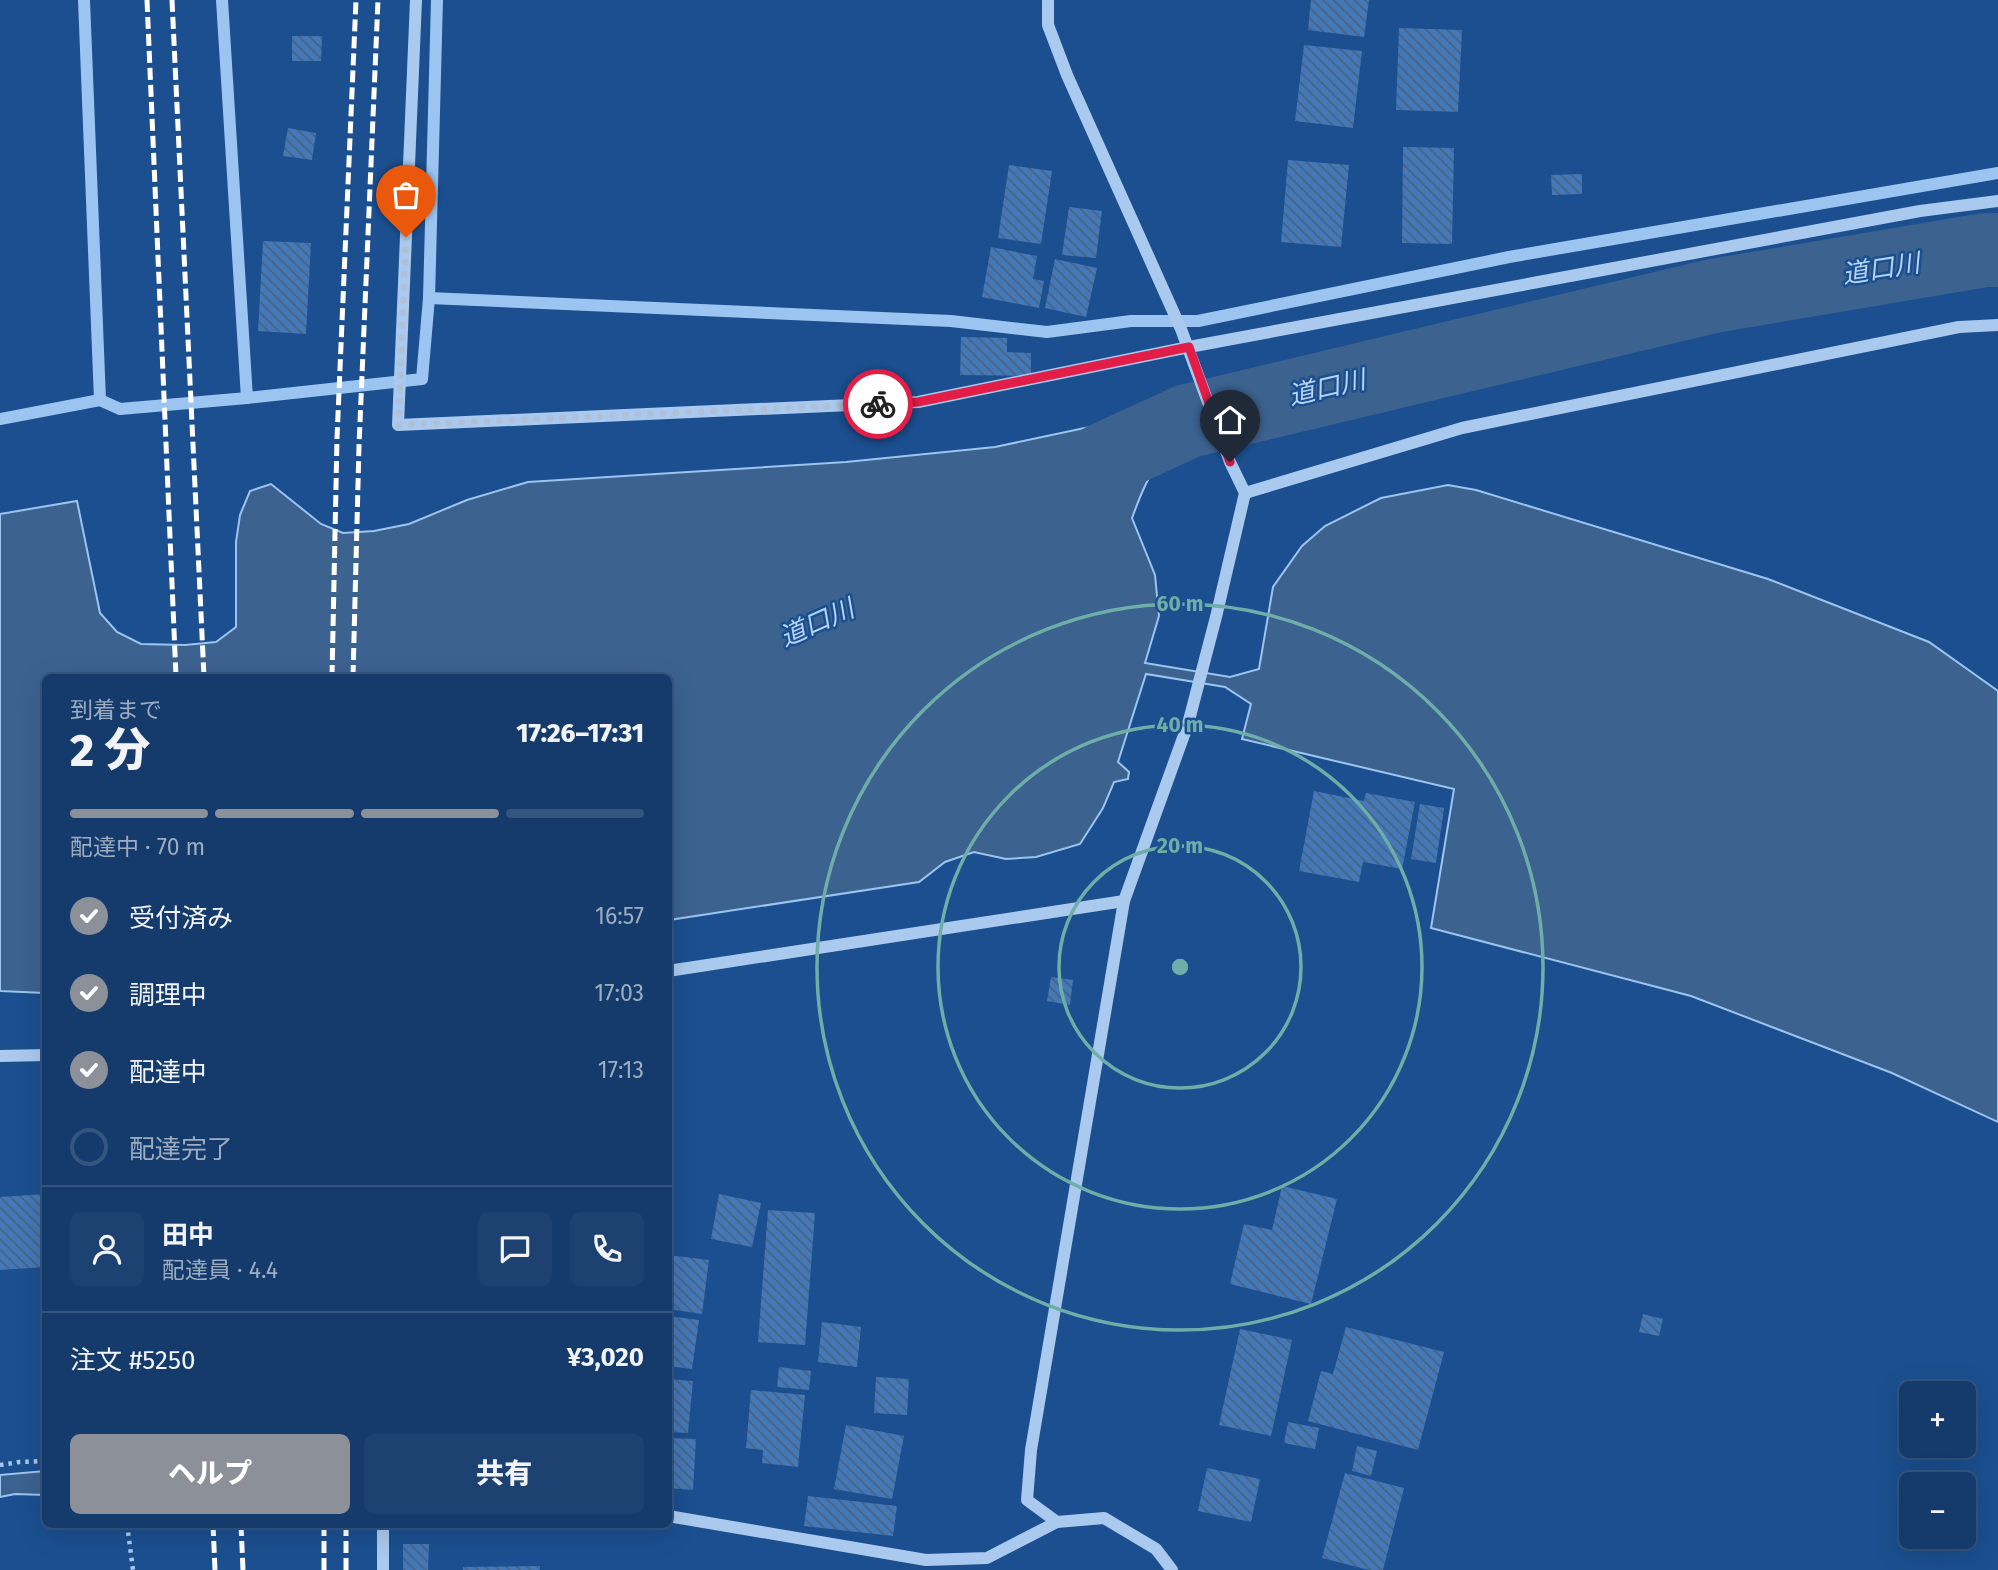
<!DOCTYPE html>
<html lang="ja">
<head>
<meta charset="utf-8">
<style>
  :root { --surface:#143b6b; --page:#1d4271; --text:#f1f3f6; --muted:#9dadc1; --line:#33557e; --accent:#8c9099 }
  body { margin:0; font-family:"Fira Sans","Noto Sans JP",sans-serif; background:var(--page); color:var(--text); height:100vh; display:flex; flex-direction:column; font-size:26px; white-space:nowrap }
  * { box-sizing:border-box; margin:0 }
  p { font-size:23px; color:var(--muted) }
  .icon { flex:none; width:38px; height:38px; fill:none; stroke:currentColor; stroke-width:2; stroke-linecap:round; stroke-linejoin:round }
  .map { position:relative; flex:1; overflow:hidden }
  .panel { position:absolute; left:42px; top:674px; width:630px; height:854px; display:flex; flex-direction:column; background:var(--surface); border-radius:10px; box-shadow:0 7px 28px #0002,0 0 0 2px var(--line) }
  .panel>* { flex:none }
  .fabs { position:absolute; left:1899px; top:1381px; display:grid; gap:14px }
  .fabs a { display:grid; place-items:center; width:77px; height:77px; border-radius:10px; background:var(--surface); box-shadow:0 7px 28px #0002,0 0 0 2px var(--line); font-size:35px }
  .pin { position:absolute; display:grid; place-items:center; width:60px; height:60px; color:#fff; margin:-72px -30px; border-radius:50% 50% 50% 0; rotate:-45deg; box-shadow:0 0 7px #0007 }
  .pin .icon { rotate:45deg }
  .courier { position:absolute; display:grid; place-items:center; width:70px; height:70px; margin:-35px; border:5px solid #e11d48; border-radius:50%; background:#fff; color:#222; box-shadow:0 2px 9px #0007 }
  .summary em { font-style:normal; font-weight:800 }
  .summary div { display:flex; flex-direction:column-reverse }
  .summary { display:flex; align-items:center; justify-content:space-between; height:119px; padding:0 28px }
  h1 { font-size:46px; font-weight:800; line-height:52px }
  .bar { display:grid; grid-template-columns:repeat(4,1fr); gap:10px 7px; align-content:center; height:84px; padding:0 28px }
  .bar i { height:9px; border-radius:5px; background:var(--line) }
  .bar .current { background:var(--accent) }
  .bar p { grid-column:span 4 }
  .line { display:flex; align-items:center; gap:18px; padding:0 28px; border-top:2px solid var(--line) }
  .line div { flex:1 }
  .round { display:grid; place-items:center; flex:none; width:74px; height:74px; border-radius:10px; background:var(--page) }
  ol { padding:0 28px; list-style:none }
  li { display:flex; align-items:center; gap:21px; height:77px }
  li p { margin-inline-start:auto }
  li .icon { padding:7px; border-radius:50%; background:var(--accent); color:#fff; stroke-width:4 }
  li:last-child { color:var(--muted) }
  li i { width:38px; height:38px; border:4px solid var(--line); border-radius:50% }
  .button { display:flex; gap:14px; margin-top:auto; padding:14px 28px }
  .button a { flex:1; height:80px; border-radius:10px; background:var(--accent); color:#fff; font-size:28px; font-weight:800; line-height:80px; text-align:center }
  .button a+a { background:var(--page); color:var(--text) }
  .map>svg:first-child { display:block }
</style>
</head>
<body>
<div class="map">
<svg width="1998" height="1570" viewBox="0 0 1998 1570">
  <defs>
    <pattern id="building-back-hatch" width="6" height="6" patternUnits="userSpaceOnUse" patternTransform="scale(1.75)"><rect width="6" height="6" fill="#4478b7"/><path d="M-1 5l2 2M0 0l6 6M5-1l2 2" fill="none" stroke="#486282"/></pattern>
  </defs>
  <rect width="100%" height="100%" fill="#1b4f8f"/>
  <!-- water -->
  <g fill="#3c6290" stroke="#9cc4f0" stroke-width="2">
    <path d="M1182 391 1206 440C1190 446 1172 450 1160 462 1148 474 1138 502 1132 518L1155 575 1159 616 1145 663 1230 677 1259 669 1273 587 1302 546 1325 526 1381 498 1448 485 1476 490 1768 579 1929 642 1998 691V1122L1892 1073 1691 996 1431 928 1454 789 1242 739 1251 704 1225 687 1146 674 1118 762 1129 772 1128 779 1114 782 1103 808 1080 844 1036 857 1006 859 974 852 945 862 919 882 669 920 668 677H46L45 993 0 991V514L77 501 100 613 117 632 141 644 185 645 216 642 236 627V542L240 515 250 491 271 484 321 524 343 533 374 531 409 524 467 500 528 482 846 462 995 447 1132 418 1165 396Z"/>
    <polygon points="45,1471 45,1495 15,1494 0,1497 0,1475"/>
  </g>
  <g fill="none" stroke-linecap="round" stroke-linejoin="round">
    <!-- stream -->
    <g stroke="#9cc4f0" stroke-width="12">
      <polyline points="84,0 100,400"/>
      <polyline points="222,0 247,398"/>
      <polyline points="429,298 437,0"/>
      <polyline points="0,419 100,400 120,409 247,398 422,379 429,298 951,321 1047,332 1131,321 1198,321 1509,257 1998,173"/>
    </g>
    <!-- river -->
    <polyline stroke="#3c6290" stroke-width="74" points="1103,460 1188,421 1448,359 1713,296 1985,250 1998,250"/>
  </g>
  <!-- building -->
  <g fill="url(#building-back-hatch)">
    <polygon points="1311,0 1369,0 1364,37 1308,30"/>
    <polygon points="1399,28 1462,30 1458,112 1396,110"/>
    <polygon points="292,36 322,36 321,61 292,61"/>
    <polygon points="1304,45 1362,51 1353,128 1295,121"/>
    <polygon points="288,128 316,133 312,160 283,156"/>
    <polygon points="1403,147 1454,148 1452,244 1402,243"/>
    <polygon points="1288,160 1349,165 1341,247 1281,242"/>
    <polygon points="1009,165 1052,171 1041,244 998,238"/>
    <polygon points="1582,174 1582,194 1552,195 1551,175"/>
    <polygon points="1069,207 1102,211 1096,258 1062,255"/>
    <polygon points="263,241 311,243 306,334 258,331"/>
    <polygon points="991,247 1037,256 1033,279 1044,281 1039,308 982,297"/>
    <polygon points="1055,259 1097,268 1086,317 1045,308"/>
    <polygon points="961,337 1007,338 1007,352 1031,353 1031,376 960,375"/>
    <polygon points="1314,791 1364,801 1366,793 1415,802 1402,869 1363,862 1359,882 1299,871"/>
    <polygon points="1420,804 1444,808 1436,863 1411,859"/>
    <polygon points="1051,977 1073,980 1070,1005 1047,1001"/>
    <polygon points="1282,1186 1337,1199 1311,1304 1230,1284 1244,1224 1272,1230"/>
    <polygon points="46,1194 46,1267 0,1270 0,1197"/>
    <polygon points="719,1194 761,1203 752,1247 711,1239"/>
    <polygon points="768,1210 815,1213 805,1345 758,1342"/>
    <polygon points="668,1255 709,1260 702,1314 668,1309"/>
    <polygon points="1643,1314 1663,1319 1659,1336 1639,1332"/>
    <polygon points="668,1316 699,1320 692,1369 668,1366"/>
    <polygon points="822,1322 861,1327 857,1367 818,1362"/>
    <polygon points="1346,1327 1444,1352 1418,1450 1308,1421 1321,1371 1333,1374"/>
    <polygon points="1240,1329 1292,1340 1271,1436 1219,1425"/>
    <polygon points="779,1367 811,1371 809,1390 777,1387"/>
    <polygon points="876,1377 909,1379 907,1415 874,1413"/>
    <polygon points="668,1379 693,1381 688,1433 668,1432"/>
    <polygon points="751,1390 805,1395 798,1467 762,1463 763,1450 746,1448"/>
    <polygon points="1288,1422 1319,1428 1315,1449 1284,1443"/>
    <polygon points="846,1425 904,1436 892,1499 834,1489"/>
    <polygon points="668,1438 696,1439 693,1490 668,1488"/>
    <polygon points="1357,1446 1377,1451 1371,1476 1352,1471"/>
    <polygon points="1207,1468 1260,1479 1251,1522 1198,1511"/>
    <polygon points="1345,1473 1404,1488 1383,1570 1369,1570 1322,1558"/>
    <polygon points="808,1496 897,1506 893,1536 804,1526"/>
    <polygon points="403,1544 429,1544 428,1570 403,1570"/>
    <polygon points="540,1566 540,1570 463,1570 463,1567"/>
  </g>
  <g fill="none" stroke-linecap="round" stroke-linejoin="round">
    <!-- path -->
    <g stroke="#a9c9ee" stroke-width="4.5" stroke-dasharray="3.5 5" stroke-linecap="butt">
      <polyline points="0,1465 19,1462 46,1461"/>
      <polyline points="127,1524 133,1570"/>
    </g>
    <!-- minor -->
    <g stroke="#a9c9ee" stroke-width="12">
      <polyline points="416,0 398,425 918,402 1189,347 1920,211 1998,201"/>
      <polyline points="1048,0 1048,25 1067,75 1181,329 1230,462 1245,493 1216,617 1188,724 1124,901 1031,1450 1027,1500 1057,1522"/>
      <polyline points="1245,493 1462,428 1959,327 1998,325"/>
      <polyline points="668,971 1124,901"/>
      <polyline points="0,1056 46,1055"/>
      <polyline points="668,1516 926,1560 987,1558 1057,1522 1104,1518 1156,1549 1172,1570"/>
      <polyline points="383,1524 383,1570"/>
    </g>
    <!-- rail -->
    <g stroke="#fff" stroke-width="5" stroke-dasharray="12 5" stroke-linecap="butt">
      <polyline points="147,0 176,677"/>
      <polyline points="172,0 204,677"/>
      <polyline points="332,677 337,438 356,0"/>
      <polyline points="353,677 359,446 378,0"/>
      <polyline points="213,1524 215,1570"/>
      <polyline points="241,1524 243,1570"/>
      <polyline points="324,1524 324,1570"/>
      <polyline points="346,1524 346,1570"/>
    </g>
  </g>
  <g fill="none" stroke-linecap="round" stroke-linejoin="round">
    <!-- done -->
    <polyline stroke="#afc1d8" stroke-width="7" stroke-dasharray="0 12.6" points="406,237 398,425 878,404"/>
    <!-- route -->
    <polyline stroke="#e11d48" stroke-width="9" points="878,404 918,402 1189,347 1230,462"/>
  </g>
  <!-- distance rings -->
  <g fill="none" stroke="#6fada8" stroke-width="3.5">
    <circle cx="1180" cy="967" r="121"/>
    <circle cx="1180" cy="967" r="242"/>
    <circle cx="1180" cy="967" r="363"/>
  </g>
  <g text-anchor="middle" dominant-baseline="central" stroke-width="5" stroke-linejoin="round" paint-order="stroke">
    <!-- water labels -->
    <g font-size="26" font-style="italic" fill="#b5d3f5" stroke="#1b4f8f">
      <text transform="translate(1881 269) rotate(-9)">道口川</text>
      <text transform="translate(1327 388) rotate(-13)">道口川</text>
      <text transform="translate(817 623) rotate(-24)">道口川</text>
    </g>
  </g>
  <circle cx="1180" cy="967" r="10" fill="#6fada8" stroke="#1b4f8f" stroke-width="3.5"/>
  <g font-size="21" text-anchor="middle" font-weight="bold" fill="#6fada8" stroke="#1b4f8f" stroke-width="5" stroke-linejoin="round" paint-order="stroke">
    <text x="1180" y="611">60 m</text>
    <text x="1180" y="732">40 m</text>
    <text x="1180" y="853">20 m</text>
  </g>
</svg>
<div class="fabs">
<a>+</a>
<a>−</a>
</div>
<div class="pin" style="left:406px;top:237px;background:#ea580c"><svg class="icon" aria-label="bag" viewBox="0 0 24 24"><path d="M5 8h14l-1 12H6zM9 8a3 3 0 0 1 6 0"/></svg></div>
<div class="pin" style="left:1230px;top:462px;background:#1f2937"><svg class="icon" aria-label="home" viewBox="0 0 24 24"><path d="M3 11l9-7 9 7M6 9v11h12V9"/></svg></div>
<div class="courier" style="left:878px;top:404px"><svg class="icon" aria-label="bike" viewBox="0 0 24 24"><circle cx="6" cy="16" r="4"/><circle cx="18" cy="16" r="4"/><path d="M6 16l4-8h5l3 8M10 8l3 8H6M13 5h3"/></svg></div>
<section class="panel">
<div class="summary"><div><h1>2 分</h1><p>到着まで</p></div><em>17:26–17:31</em></div>
<div class="bar"><i class="current"></i><i class="current"></i><i class="current"></i><i></i><p>配達中 · 70 m</p></div>
<ol>
<li><svg class="icon" aria-label="check" viewBox="0 0 24 24"><path d="M5 12l5 5 9-10"/></svg>受付済み<p>16:57</p></li>
<li><svg class="icon" aria-label="check" viewBox="0 0 24 24"><path d="M5 12l5 5 9-10"/></svg>調理中<p>17:03</p></li>
<li><svg class="icon" aria-label="check" viewBox="0 0 24 24"><path d="M5 12l5 5 9-10"/></svg>配達中<p>17:13</p></li>
<li><i></i>配達完了</li>
</ol>
<div class="line" style="height:126px"><a class="round"><svg class="icon" aria-label="person" viewBox="0 0 24 24"><circle cx="12" cy="8" r="4"/><path d="M4 21q1-7 8-7t8 7"/></svg></a><div><b>田中</b><p>配達員 · 4.4</p></div><a class="round"><svg class="icon" aria-label="chat" viewBox="0 0 24 24"><path d="M4 5h16v11H9l-5 4z"/></svg></a><a class="round"><svg class="icon" aria-label="phone" viewBox="0 0 24 24"><path d="M5 4h4l2 5-3 2q2 4 5 5l2-3 5 2v4C11 20 4 13 5 4z"/></svg></a></div>
<div class="line" style="height:91px"><div>注文 #5250</div><b>¥3,020</b></div>
<div class="button"><a>ヘルプ</a><a>共有</a></div>
</section>
</div>
</body>
</html>
